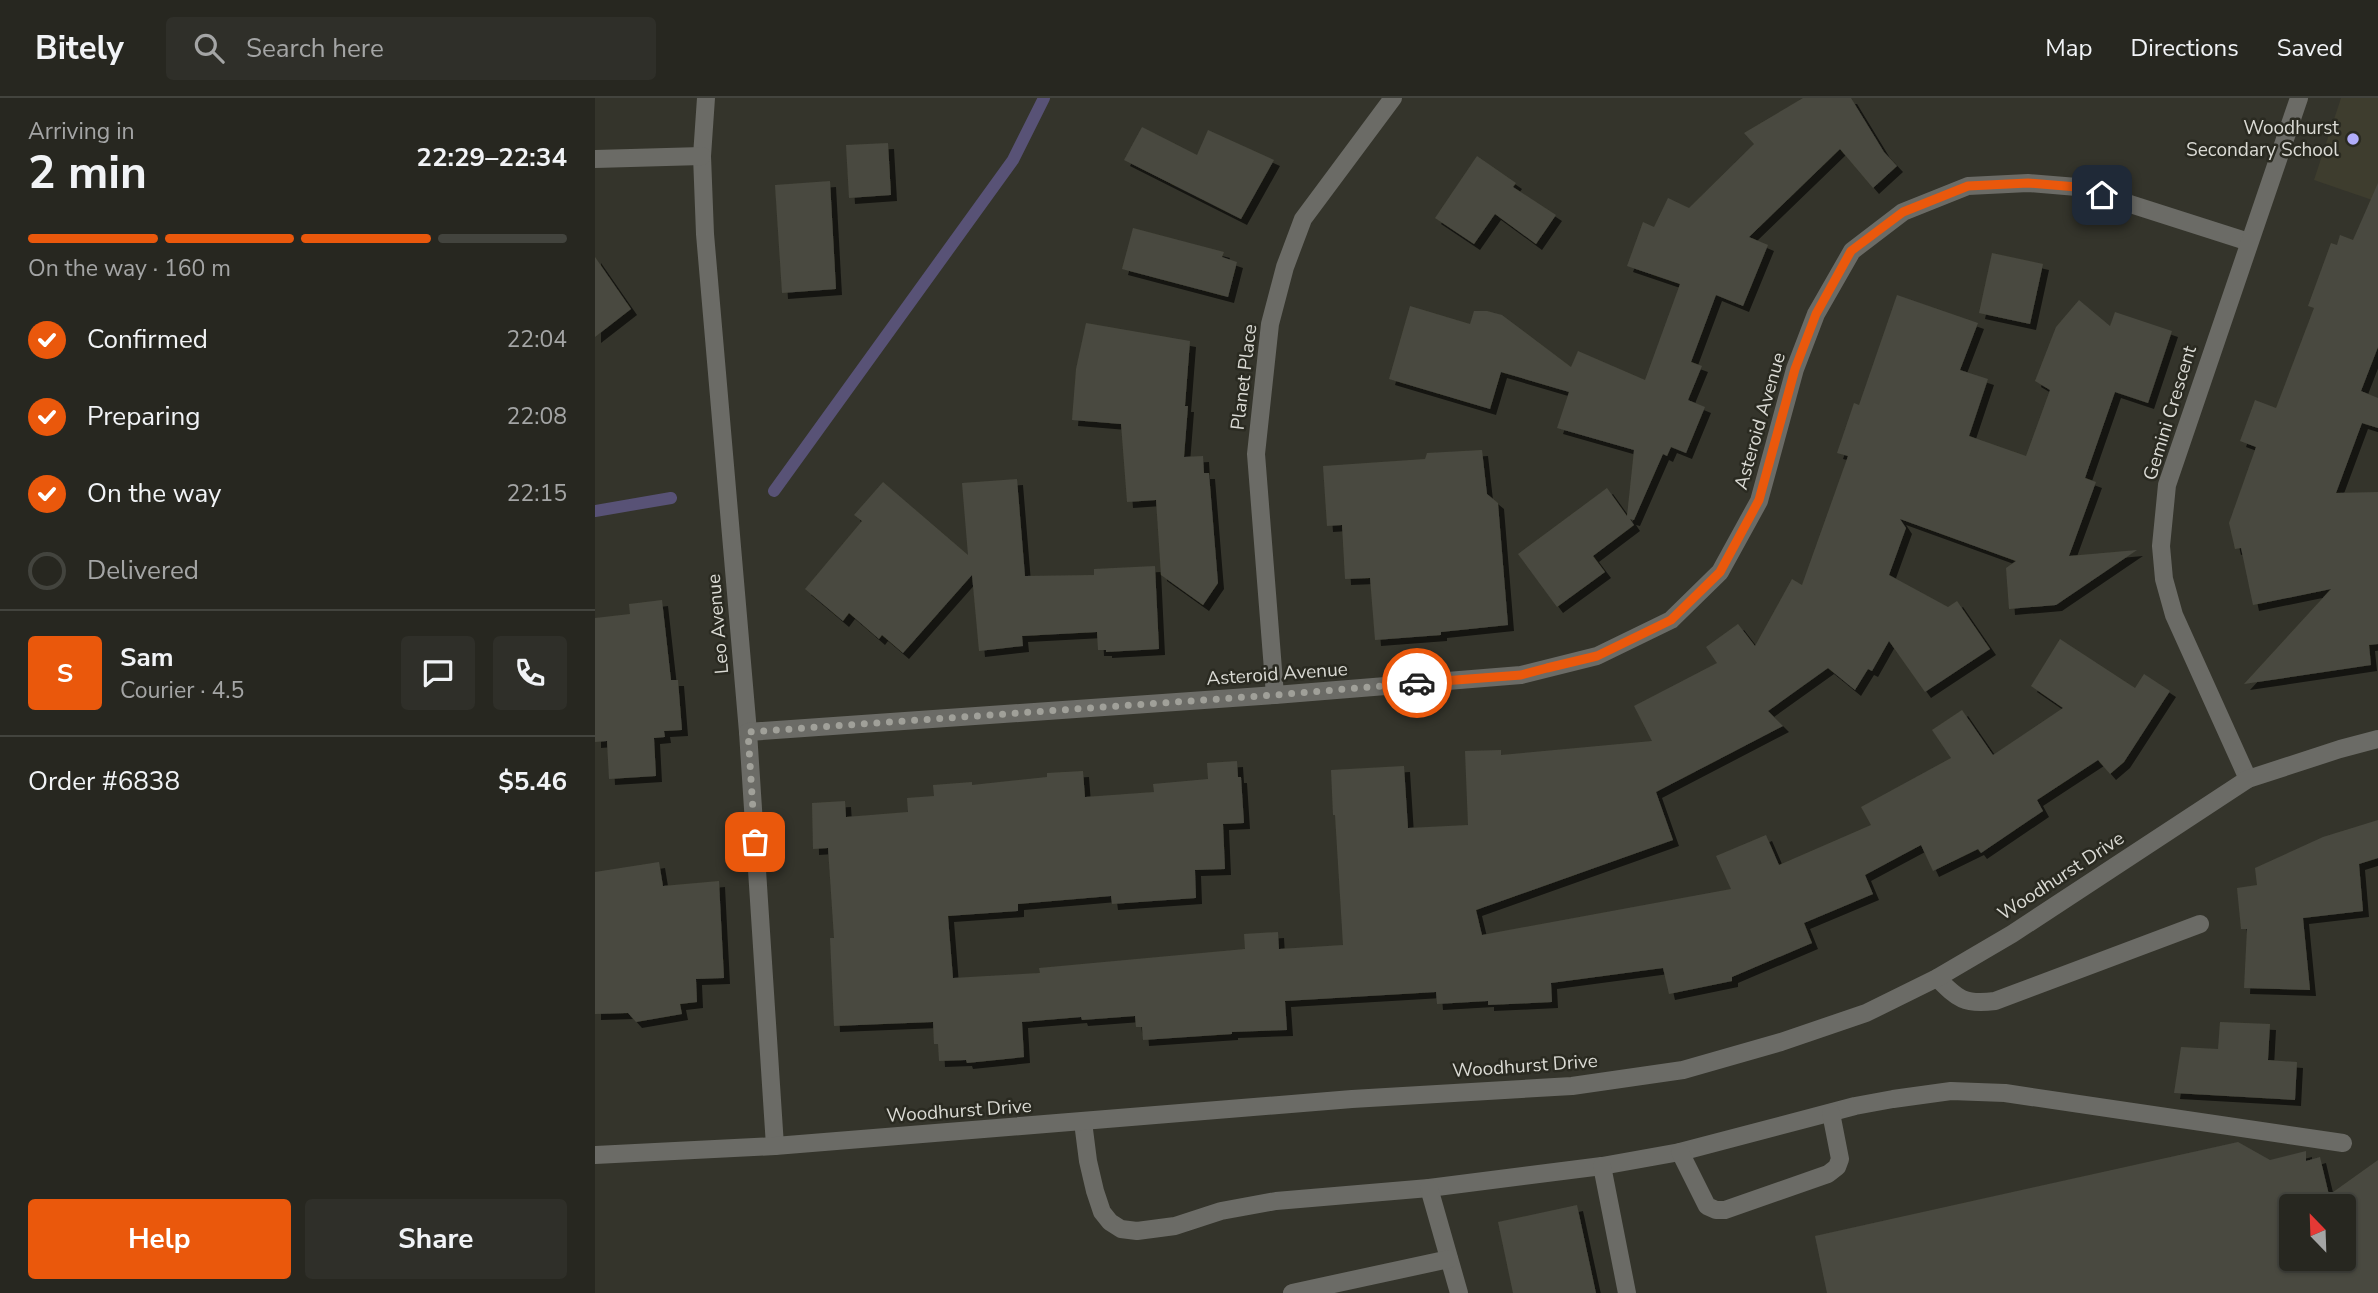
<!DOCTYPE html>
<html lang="en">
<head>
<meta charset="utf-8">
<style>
  :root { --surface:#272720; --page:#2f2f29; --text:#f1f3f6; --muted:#a4a5a5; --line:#43443e; --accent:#ea580c }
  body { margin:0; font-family:"Nunito Sans",sans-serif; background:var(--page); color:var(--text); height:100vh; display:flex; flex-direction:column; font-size:26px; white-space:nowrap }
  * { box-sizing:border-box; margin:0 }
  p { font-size:23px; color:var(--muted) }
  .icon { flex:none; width:38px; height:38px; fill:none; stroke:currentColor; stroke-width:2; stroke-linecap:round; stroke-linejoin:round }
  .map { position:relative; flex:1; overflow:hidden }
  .details { display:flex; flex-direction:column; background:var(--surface); width:595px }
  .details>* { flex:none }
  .needle { width:46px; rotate:337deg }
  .fabs { position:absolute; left:1684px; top:1096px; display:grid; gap:14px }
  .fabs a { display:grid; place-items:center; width:77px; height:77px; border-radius:7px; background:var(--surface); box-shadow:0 2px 5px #0004,0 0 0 2px var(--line); font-size:35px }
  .pin { position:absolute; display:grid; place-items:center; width:60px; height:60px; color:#fff; margin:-30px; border-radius:14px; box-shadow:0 4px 10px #0006 }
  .courier { position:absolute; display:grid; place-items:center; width:70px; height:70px; margin:-35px; border:5px solid #ea580c; border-radius:50%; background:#fff; color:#222; box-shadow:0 2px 9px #0007 }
  .head em { font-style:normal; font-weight:700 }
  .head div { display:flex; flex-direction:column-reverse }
  .head { display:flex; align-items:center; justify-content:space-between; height:119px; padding:0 28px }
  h1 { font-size:46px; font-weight:700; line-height:52px }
  .bar { display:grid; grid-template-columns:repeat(4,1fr); gap:10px 7px; align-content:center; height:84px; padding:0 28px }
  .bar i { height:9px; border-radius:5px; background:var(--line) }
  .bar .selected { background:var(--accent) }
  .bar p { grid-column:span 4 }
  .line { display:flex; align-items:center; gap:18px; padding:0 28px; border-top:2px solid var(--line) }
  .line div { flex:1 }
  .round { display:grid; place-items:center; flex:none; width:74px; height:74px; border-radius:7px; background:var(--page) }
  ol { padding:0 28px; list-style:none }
  li { display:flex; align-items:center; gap:21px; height:77px }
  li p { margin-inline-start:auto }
  li .icon { padding:7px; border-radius:50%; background:var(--accent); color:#fff; stroke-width:4 }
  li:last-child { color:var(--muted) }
  li i { width:38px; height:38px; border:4px solid var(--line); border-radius:50% }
  .cta { display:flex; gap:14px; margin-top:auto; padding:14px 28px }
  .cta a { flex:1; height:80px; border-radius:7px; background:var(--accent); color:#fff; font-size:28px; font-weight:700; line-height:80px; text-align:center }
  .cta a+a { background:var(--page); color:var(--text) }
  header { display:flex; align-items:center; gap:42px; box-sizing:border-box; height:98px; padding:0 35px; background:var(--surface); border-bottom:2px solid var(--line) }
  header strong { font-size:33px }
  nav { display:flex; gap:38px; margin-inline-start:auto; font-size:24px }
  .search { width:490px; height:63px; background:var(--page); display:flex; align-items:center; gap:18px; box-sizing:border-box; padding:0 24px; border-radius:7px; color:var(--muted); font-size:26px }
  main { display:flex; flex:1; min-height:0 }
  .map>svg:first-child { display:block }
</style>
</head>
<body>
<header>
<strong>Bitely</strong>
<div class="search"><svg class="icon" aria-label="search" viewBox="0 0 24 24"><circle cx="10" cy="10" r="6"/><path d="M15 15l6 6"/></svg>Search here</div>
<nav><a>Map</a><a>Directions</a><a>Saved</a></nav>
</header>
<main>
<section class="details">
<div class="head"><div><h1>2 min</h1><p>Arriving in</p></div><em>22:29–22:34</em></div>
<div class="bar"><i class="selected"></i><i class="selected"></i><i class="selected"></i><i></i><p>On the way · 160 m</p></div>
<ol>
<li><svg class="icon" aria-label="check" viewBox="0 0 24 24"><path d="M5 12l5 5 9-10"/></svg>Confirmed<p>22:04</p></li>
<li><svg class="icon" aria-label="check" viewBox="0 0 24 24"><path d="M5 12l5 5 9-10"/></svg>Preparing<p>22:08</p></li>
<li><svg class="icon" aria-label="check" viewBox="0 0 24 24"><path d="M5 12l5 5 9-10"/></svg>On the way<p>22:15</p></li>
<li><i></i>Delivered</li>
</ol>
<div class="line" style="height:126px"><b class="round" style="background:var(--accent);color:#fff">S</b><div><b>Sam</b><p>Courier · 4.5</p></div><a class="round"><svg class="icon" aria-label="chat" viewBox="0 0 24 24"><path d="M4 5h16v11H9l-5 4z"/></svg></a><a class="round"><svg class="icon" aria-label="phone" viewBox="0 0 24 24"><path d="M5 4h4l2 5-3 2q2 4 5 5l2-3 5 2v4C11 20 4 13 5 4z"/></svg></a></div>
<div class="line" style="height:91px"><div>Order #6838</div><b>$5.46</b></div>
<div class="cta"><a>Help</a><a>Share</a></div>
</section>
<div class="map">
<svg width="1783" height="1195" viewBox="0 0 1783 1195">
  <defs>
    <filter id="shadow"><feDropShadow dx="6" dy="6" stdDeviation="0" flood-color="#0009"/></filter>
  </defs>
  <rect width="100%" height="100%" fill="#34342b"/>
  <!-- built -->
  <polygon fill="#3e3d2e" points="1746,0 1783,0 1783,104 1719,82"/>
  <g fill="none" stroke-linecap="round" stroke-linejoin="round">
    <!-- stream -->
    <g stroke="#585276" stroke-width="12">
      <polyline points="179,393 418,62 449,0"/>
      <polyline points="0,413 76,400"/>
    </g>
  </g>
  <!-- building -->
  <g fill="#49493f" fill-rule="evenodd" filter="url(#shadow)">
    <polygon points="1208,0 1256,0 1289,54 1302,68 1278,90 1245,51 1154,139 1173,147 1148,208 1121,197 1096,264 1107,268 1093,302 1110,309 1091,355 1076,349 1072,358 1068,356 1039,422 1035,421 1039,427 998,458 1010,474 962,509 923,456 1012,390 1032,418 1039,352 962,330 974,294 906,274 895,311 794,281 815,208 875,226 879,213 892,213 907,217 976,269 983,253 1050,282 1085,186 1032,168 1048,124 1059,129 1073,100 1094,110 1159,46 1149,35"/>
    <polygon points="547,29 602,57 613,32 679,62 646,121 529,62"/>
    <polygon points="293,45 296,97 254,100 251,47"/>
    <polygon points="882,58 921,85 918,89 961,117 941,146 900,116 879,146 840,120"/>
    <polygon points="235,83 241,191 187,195 180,87"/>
    <polygon points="1783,85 1783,249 1766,293 1783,300 1783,330 1767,325 1741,395 1783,394 1783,546 1774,547 1776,567 1649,586 1736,491 1658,507 1646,450 1640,451 1634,425 1661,349 1645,343 1660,302 1681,310 1719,210 1713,208 1736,145 1742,147 1745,137 1758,142"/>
    <polygon points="538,130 629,154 627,159 642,164 633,199 527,171"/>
    <polygon points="1397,155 1448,166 1435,226 1384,215"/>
    <polygon points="0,159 36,211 0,239"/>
    <polygon points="1302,197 1383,225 1365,272 1393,281 1374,338 1431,358 1455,292 1440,283 1461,229 1484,202 1515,228 1520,214 1577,233 1553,305 1520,294 1490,380 1501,384 1474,458 1542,452 1461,507 1414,511 1411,470 1421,463 1305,421 1311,430 1294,477 1353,509 1362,503 1395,551 1330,594 1294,543 1277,573 1273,571 1260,592 1233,570 1173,613 1188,628 1061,694 1078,742 881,812 887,837 1136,791 1121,758 1171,737 1184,767 1276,727 1266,709 1356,660 1337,632 1367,612 1398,657 1468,610 1436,588 1465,541 1540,590 1549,576 1575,593 1529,664 1515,676 1503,662 1442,702 1448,713 1386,755 1383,751 1338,773 1326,747 1270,777 1278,796 1209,825 1217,845 1137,879 1137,883 1074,896 1068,870 956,885 957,904 893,907 893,903 842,906 841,894 690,903 692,932 637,934 637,936 548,942 547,929 541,929 540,918 487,922 486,919 427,924 429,959 372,965 371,962 344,963 343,946 339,946 338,924 239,928 235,840 239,840 233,750 218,751 217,705 250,703 251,719 313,714 312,700 339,698 338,687 377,684 377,687 452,679 452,675 488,673 490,699 559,694 558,686 613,681 612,665 642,663 643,679 646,679 649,725 628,726 630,771 600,772 601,800 517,806 516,798 423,806 423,813 353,818 358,880 445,875 444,870 650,851 649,836 683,834 684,851 748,847 740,717 738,717 736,672 809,668 813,730 873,727 870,653 906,652 906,657 1057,643 1039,608 1122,565 1111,549 1143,526 1160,548 1197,481 1207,487 1253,358 1242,355 1259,305 1264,307"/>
    <polygon points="491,225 595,243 590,308 593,308 589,359 608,358 609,375 614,375 623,485 608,507 566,477 561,402 532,404 526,326 477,322 481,271"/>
    <polygon points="887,352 892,396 903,405 913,527 846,534 846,537 780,542 775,480 750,481 747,427 732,428 728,368 830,361 832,355"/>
    <polygon points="422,381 430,478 499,477 499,471 560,468 564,551 511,554 511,552 503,552 502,534 427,538 428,548 384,553 377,477 308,555 287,537 284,541 254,515 248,523 210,491 267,423 259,417 288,384 373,457 367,385"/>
    <polygon points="67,502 76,582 83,582 87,632 69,633 70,639 59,640 61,678 14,681 12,643 0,644 0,520 35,516 34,506"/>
    <polygon points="1783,722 1783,760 1764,766 1768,813 1708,820 1715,892 1649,890 1652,831 1646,831 1642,790 1662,787 1660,770 1728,739"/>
    <polygon points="64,764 68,788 124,783 129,880 101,881 102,904 85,906 87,916 41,924 33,915 0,916 0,774"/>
    <polygon points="1625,924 1675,926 1673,962 1702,964 1700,1002 1579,995 1586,949 1623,951"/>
    <path d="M1643 1044 1675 1062 1711 1053V1063L1725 1059 1734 1097 1783 1062V1195H1232L1220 1138ZM1696 1108H1748V1160H1696Z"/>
    <polygon points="982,1107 1001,1195 918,1195 903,1124"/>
  </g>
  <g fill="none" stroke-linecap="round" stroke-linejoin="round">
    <!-- minor -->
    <g stroke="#6b6b66" stroke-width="18">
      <polyline points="111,0 107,58 110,136 153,634 180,1048"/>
      <polyline points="0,61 107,58"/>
      <polyline points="680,597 661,356 675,226 690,169 708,121 798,0"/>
      <polyline points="153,634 680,597 926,577 1002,558 1076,522 1125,474 1164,403 1200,271 1221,216 1257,153 1308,114 1373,88 1433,85 1482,89 1654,144"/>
      <polyline points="1653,681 1579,517 1569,481 1566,448 1572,387 1704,0"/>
      <path d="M1342 880C1363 901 1369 907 1400 903L1605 826"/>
      <polyline points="488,1024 493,1063 500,1093 507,1114 515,1124 526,1131 542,1133 580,1128 626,1113 681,1103 834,1090 1007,1068 1085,1054 1260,1008 1298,1001 1356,993 1410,995 1748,1045"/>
      <polyline points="1085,1054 1112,1108 1121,1112 1130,1112 1233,1076 1242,1069 1245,1061 1236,1015"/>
      <polyline points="0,1057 180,1048 757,1001 977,988 1088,972 1186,944 1271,915 1342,880 1417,836 1653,681 1745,651 1783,641"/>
      <polyline points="1007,1068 1032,1195"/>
      <polyline points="834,1090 864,1195"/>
      <polyline points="697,1195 854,1161"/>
    </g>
  </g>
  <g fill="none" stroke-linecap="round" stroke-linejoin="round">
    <!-- done -->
    <polyline stroke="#a0a099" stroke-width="7" stroke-dasharray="0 12.6" points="160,744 153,634 680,597 822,585"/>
    <!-- route -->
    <polyline stroke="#ea580c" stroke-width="9" points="822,585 926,577 952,570 1002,558 1076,522 1125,474 1164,402 1200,271 1221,216 1256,153 1308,114 1373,88 1433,85 1482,89 1507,97"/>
  </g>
  <!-- markers -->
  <circle fill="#b1adfa" stroke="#2a2a21" stroke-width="2.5" cx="1758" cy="41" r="7"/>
  <g text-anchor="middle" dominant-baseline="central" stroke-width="5" stroke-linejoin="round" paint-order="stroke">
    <!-- poi labels -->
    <g font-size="19" fill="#dadad4" stroke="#2a2a21" text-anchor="end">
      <text x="1744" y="30">Woodhurst<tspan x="1744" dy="22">Secondary School</tspan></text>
    </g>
    <!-- street labels -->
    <g font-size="19" fill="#dadad4" stroke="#2a2a21">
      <text transform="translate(649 279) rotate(-83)">Planet Place</text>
      <text transform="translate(1575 315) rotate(-73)">Gemini Crescent</text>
      <text transform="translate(1165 323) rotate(-74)">Asteroid Avenue</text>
      <text transform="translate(123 526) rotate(-95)">Leo Avenue</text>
      <text transform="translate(682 576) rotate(-4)">Asteroid Avenue</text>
      <text transform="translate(1466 778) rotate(-33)">Woodhurst Drive</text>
      <text transform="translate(930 968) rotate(-4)">Woodhurst Drive</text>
      <text transform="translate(364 1013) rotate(-4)">Woodhurst Drive</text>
    </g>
  </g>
</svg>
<div class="fabs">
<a><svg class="needle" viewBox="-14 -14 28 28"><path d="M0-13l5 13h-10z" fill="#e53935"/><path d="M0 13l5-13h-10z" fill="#a4a5a5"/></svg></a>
</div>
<div class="pin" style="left:160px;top:744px;background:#ea580c"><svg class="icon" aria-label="bag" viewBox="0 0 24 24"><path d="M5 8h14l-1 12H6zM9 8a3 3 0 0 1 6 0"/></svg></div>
<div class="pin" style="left:1507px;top:97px;background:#1f2937"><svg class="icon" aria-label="home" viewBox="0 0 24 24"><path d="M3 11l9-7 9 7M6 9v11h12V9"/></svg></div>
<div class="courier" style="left:822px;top:585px"><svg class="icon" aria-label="car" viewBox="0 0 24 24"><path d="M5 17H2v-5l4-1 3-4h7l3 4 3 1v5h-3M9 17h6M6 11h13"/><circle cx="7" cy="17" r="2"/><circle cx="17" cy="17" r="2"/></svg></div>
</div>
</main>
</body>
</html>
